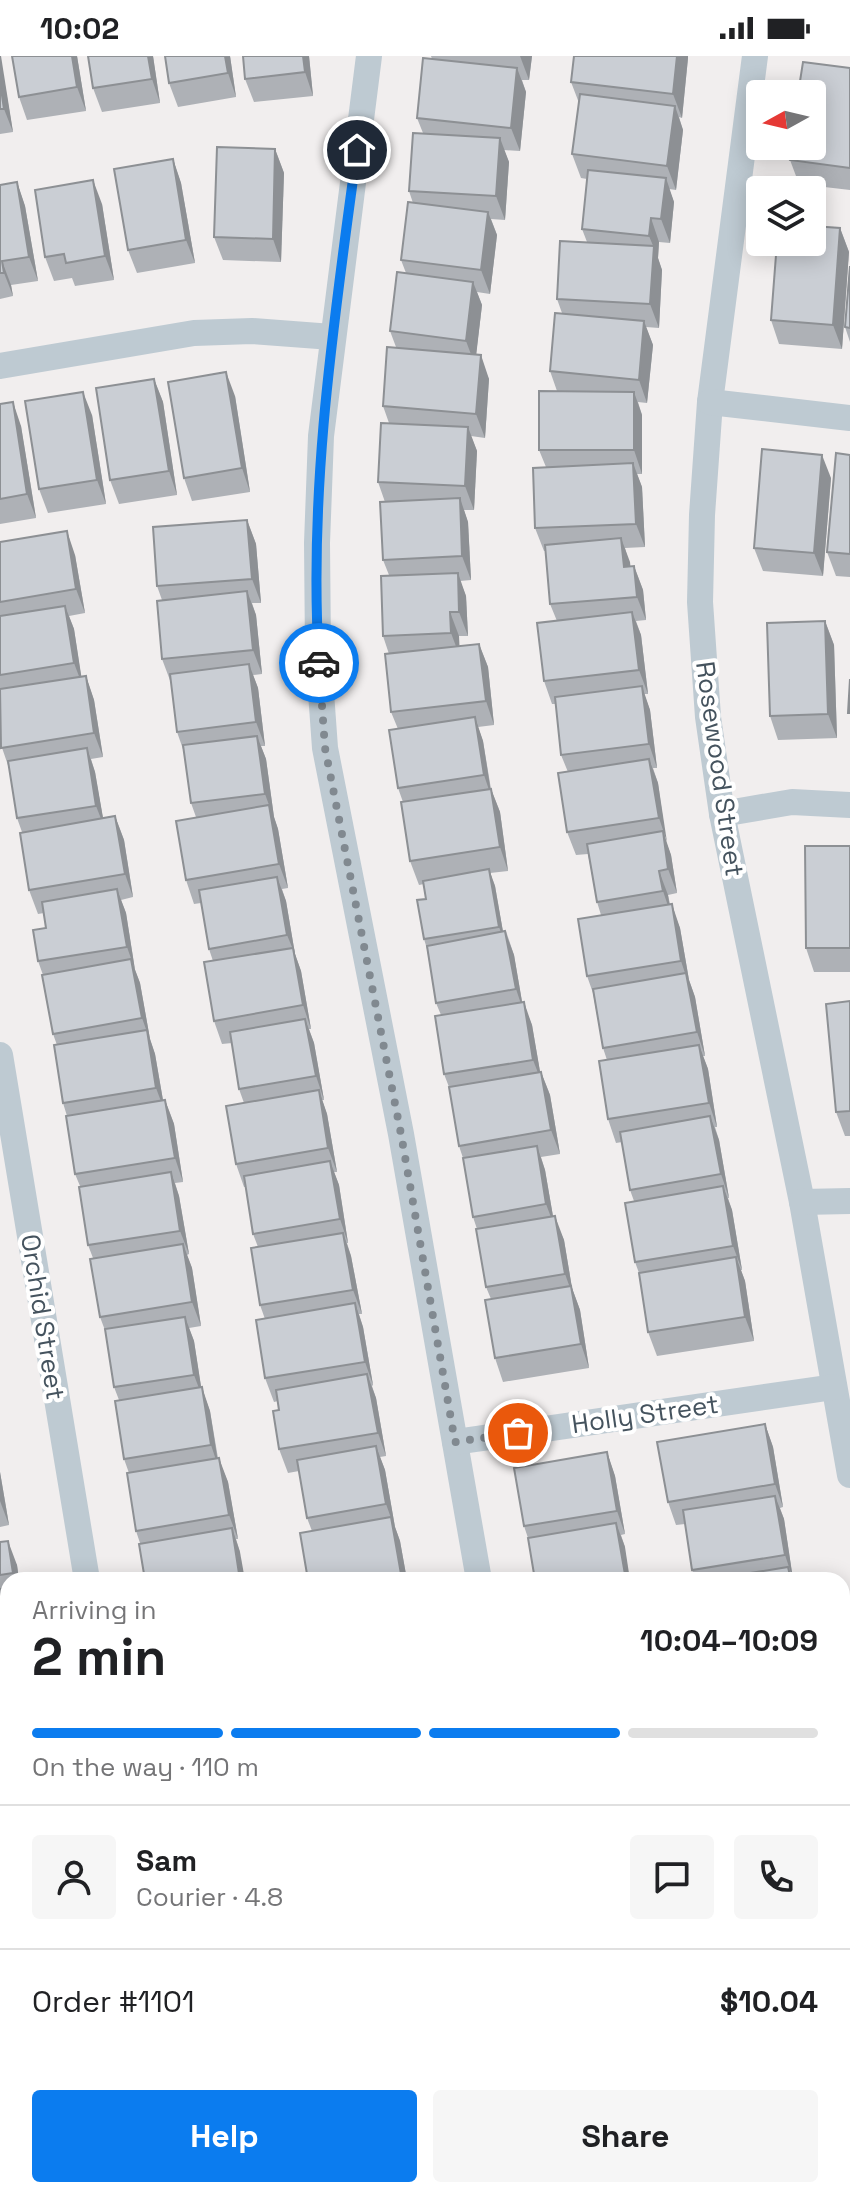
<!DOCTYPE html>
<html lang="en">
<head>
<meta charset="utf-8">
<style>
  :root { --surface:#fff; --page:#f6f6f6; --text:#202124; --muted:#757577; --line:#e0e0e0; --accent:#0b7cef }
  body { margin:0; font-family:"Space Grotesk",sans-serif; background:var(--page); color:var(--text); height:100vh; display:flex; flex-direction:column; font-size:30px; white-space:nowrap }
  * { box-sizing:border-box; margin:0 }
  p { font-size:26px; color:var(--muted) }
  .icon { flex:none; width:44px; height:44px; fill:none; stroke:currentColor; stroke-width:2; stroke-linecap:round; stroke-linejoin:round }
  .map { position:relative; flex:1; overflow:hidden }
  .panel { position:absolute; left:0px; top:1516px; width:850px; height:626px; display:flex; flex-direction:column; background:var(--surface); border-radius:24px 24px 0 0; box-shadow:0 4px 20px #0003 }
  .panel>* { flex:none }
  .needle { width:52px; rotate:262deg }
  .fabs { position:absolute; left:746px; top:24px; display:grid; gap:16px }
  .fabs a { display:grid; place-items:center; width:80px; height:80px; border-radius:8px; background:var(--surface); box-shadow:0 4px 20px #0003; font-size:40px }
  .pin { position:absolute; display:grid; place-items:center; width:68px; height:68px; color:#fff; margin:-34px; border:4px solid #fff; border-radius:50%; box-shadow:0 2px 8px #0007 }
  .courier { position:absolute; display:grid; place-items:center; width:80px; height:80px; margin:-40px; border:6px solid #0b7cef; border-radius:50%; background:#fff; color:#222; box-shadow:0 2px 10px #0007 }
  .headline em { font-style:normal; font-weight:800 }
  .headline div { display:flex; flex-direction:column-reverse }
  .headline { display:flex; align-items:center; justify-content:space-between; height:136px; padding:0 32px }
  h1 { font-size:52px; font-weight:800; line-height:60px }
  .bar { display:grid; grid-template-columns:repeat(4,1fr); gap:12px 8px; align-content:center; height:96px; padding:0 32px }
  .bar i { height:10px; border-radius:6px; background:var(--line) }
  .bar .active { background:var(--accent) }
  .bar p { grid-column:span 4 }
  .line { display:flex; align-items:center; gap:20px; padding:0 32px; border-top:2px solid var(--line) }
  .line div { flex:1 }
  .round { display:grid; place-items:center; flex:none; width:84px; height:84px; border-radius:8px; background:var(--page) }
  .primary-button { display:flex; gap:16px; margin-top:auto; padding:16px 32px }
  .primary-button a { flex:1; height:92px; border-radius:8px; background:var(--accent); color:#fff; font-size:32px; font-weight:800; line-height:92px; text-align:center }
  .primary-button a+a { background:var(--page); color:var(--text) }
  .status { display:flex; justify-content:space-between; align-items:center; height:56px; padding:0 40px; background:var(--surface); direction:ltr }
  .status svg { height:22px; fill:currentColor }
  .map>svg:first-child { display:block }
</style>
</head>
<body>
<div class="status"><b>10:02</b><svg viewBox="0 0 49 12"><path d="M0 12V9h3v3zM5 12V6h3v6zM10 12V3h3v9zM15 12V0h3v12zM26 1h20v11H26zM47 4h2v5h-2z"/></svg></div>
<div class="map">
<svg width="850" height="2141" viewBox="0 0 850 2141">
  <defs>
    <pattern id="forest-crowns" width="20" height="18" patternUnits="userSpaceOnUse" patternTransform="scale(2)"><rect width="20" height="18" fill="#b9f2cc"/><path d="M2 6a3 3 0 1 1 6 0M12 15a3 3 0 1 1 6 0" fill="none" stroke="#a0d1b2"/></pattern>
  </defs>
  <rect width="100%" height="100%" fill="#f1eeee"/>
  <!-- forest -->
  <polygon fill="url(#forest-crowns)" points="0,2083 8,2086 8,2134 71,2134 74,2141 0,2141"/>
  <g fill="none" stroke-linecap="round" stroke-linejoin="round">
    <!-- minor -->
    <g stroke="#becad2" stroke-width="26">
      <polyline points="369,0 321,380 317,487 318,595 325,692 401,1078 479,1524"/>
      <polyline points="755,0 710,346 702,459 700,546 708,661 722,758 802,1146 850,1419"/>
      <polyline points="0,310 194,277 252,275 332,281"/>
      <polyline points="710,346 850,362"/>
      <polyline points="722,758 792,746 850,749"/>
      <polyline points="0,999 87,1524"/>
      <polyline points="802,1146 850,1145"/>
      <polyline points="455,1386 834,1331"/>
      <polyline points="0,2038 8,2037"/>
      <polyline points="587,2134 588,2141"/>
    </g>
  </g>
  <!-- wall -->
  <g fill="#aeb1b6">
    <polygon points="0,0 13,76 0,78"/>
    <polygon points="12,0 77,0 86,55 27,64 19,41"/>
    <polygon points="153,0 160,47 102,56 93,32"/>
    <polygon points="165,0 230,0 236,41 178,51 169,27"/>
    <polygon points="243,0 309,0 313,40 254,46 245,23"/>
    <polygon points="431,0 532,0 529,24 522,24 526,36 520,95 504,94 509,106 505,164 491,163 497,179 490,238 477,236 482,249 476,299 489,323 485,382 471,380 477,395 474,454 464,454 468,466 471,524 460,525 466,540 468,580 459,580 459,590 479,588 488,611 494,669 478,671 483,685 491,733 500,756 508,815 490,817 495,830 503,876 506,875 514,899 522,946 532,969 540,1016 541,1016 550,1039 560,1098 541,1101 545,1114 553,1160 564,1184 572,1232 580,1254 589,1312 503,1326 495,1302 491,1243 486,1231 477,1173 473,1161 463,1102 459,1090 449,1031 444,1018 441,959 436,947 427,893 424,883 426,843 424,828 419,829 410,805 403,746 398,732 398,673 391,656 389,598 383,580 389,519 383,504 385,446 378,426 389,367 383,350 396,291 390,275 406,217 401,204 413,147 409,135 423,77 417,62 432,3"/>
    <polygon points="688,2 682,62 679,61 683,74 676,134 669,133 674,146 670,187 659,186 658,202 662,214 659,272 646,271 653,289 647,347 638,346 642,359 642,418 637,418 642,431 645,491 625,492 630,511 634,510 643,534 646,564 636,565 641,579 648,638 644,638 650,654 657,712 653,712 658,727 666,786 671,799 677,837 668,839 670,848 680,872 689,924 695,941 705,1000 703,1000 708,1013 717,1071 715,1071 719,1084 729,1142 728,1142 732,1154 742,1214 741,1214 745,1225 754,1285 657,1300 648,1276 639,1217 635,1206 634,1145 630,1134 622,1086 616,1087 608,1063 607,1004 603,992 593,937 587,920 601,859 597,846 588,798 576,799 567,776 568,716 561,699 556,648 552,648 544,625 557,565 550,548 546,495 544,495 535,472 546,411 539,394 557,335 550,315 562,257 557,243 587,186 582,173 587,123 581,122 572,98 579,47 571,26"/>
    <polygon points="850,12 850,134 799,128 790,104"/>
    <polygon points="275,93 284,117 281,206 223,204 214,181"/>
    <polygon points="173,103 181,127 195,207 137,217 128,194"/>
    <polygon points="17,126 25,150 38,225 11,229 13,240 0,243 0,129"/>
    <polygon points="102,148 114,224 75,230 72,222 54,225 45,201"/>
    <polygon points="840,172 849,196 842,293 779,288 771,264"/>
    <polygon points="850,210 850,286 845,271"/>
    <polygon points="154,323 163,346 177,439 119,448 110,424"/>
    <polygon points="235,340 250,436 192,445 184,422"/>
    <polygon points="0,348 21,370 36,462 0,468"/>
    <polygon points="92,359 106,448 48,457 39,433"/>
    <polygon points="850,399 850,521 836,520 827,496"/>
    <polygon points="831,422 823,520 763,515 754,492"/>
    <polygon points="247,464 256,488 261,547 252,547 256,559 262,618 253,619 258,632 265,690 261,690 266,703 274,761 278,773 288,832 282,833 286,845 295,898 301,915 311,973 309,973 314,987 324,1044 322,1044 327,1058 337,1116 334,1116 339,1129 348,1187 347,1187 351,1200 362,1258 359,1258 363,1271 373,1329 372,1330 376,1342 386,1400 380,1401 385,1414 395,1471 400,1485 407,1524 308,1524 312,1475 307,1462 299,1415 288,1417 279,1393 279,1354 278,1345 274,1346 265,1322 265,1263 260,1249 258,1191 253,1178 246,1131 244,1131 236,1108 244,1047 239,1033 232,987 222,988 214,965 213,905 209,893 201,847 194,848 186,824 196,761 191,747 184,696 177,676 171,627 162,603 162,544 157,530"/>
    <polygon points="0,486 75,499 85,557 69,560 74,573 81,620 86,620 94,644 103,701 91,703 95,716 103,763 115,760 124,784 133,841 121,844 126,857 135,914 140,927 150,983 155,998 163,1044 165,1044 174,1068 183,1126 175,1127 179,1140 189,1198 187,1199 192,1212 201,1270 189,1272 194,1285 201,1331 210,1355 218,1402 228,1426 238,1483 236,1483 240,1496 140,1487 136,1475 129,1417 124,1403 119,1344 114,1331 106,1277 100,1261 93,1202 88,1189 80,1130 75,1118 67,1060 63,1047 57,989 53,978 43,919 38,905 46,872 44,857 38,858 29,834 22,776 17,762 10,715 0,686"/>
    <polygon points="825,565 834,589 837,682 778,684 770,660"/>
    <polygon points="850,790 850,916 814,916 806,892"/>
    <polygon points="850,945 850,1080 845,1080 836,1056"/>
    <polygon points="765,1368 773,1391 783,1451 780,1452 784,1463 793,1524 696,1524 692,1514 685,1468 676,1469 668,1446"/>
    <polygon points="607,1396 615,1420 625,1478 621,1479 625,1491 528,1482 524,1470"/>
    <polygon points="0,1416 9,1469 0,1471"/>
    <polygon points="0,1485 17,1509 19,1524 8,1524 8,1981 0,1982"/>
    <polygon points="842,1794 844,1806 842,1806 847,1818 850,1838 850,1878 842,1879"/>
    <polygon points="842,1896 850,1913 850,1989 842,1993"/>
    <polygon points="640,2134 712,2134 668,2141 643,2141"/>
  </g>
  <!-- shaded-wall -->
  <g fill="#8d9094">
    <polygon points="0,0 1,0 13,76 4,53 0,26"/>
    <polygon points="72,0 77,0 86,55 77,31"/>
    <polygon points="148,0 153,0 160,47 152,23"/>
    <polygon points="225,0 230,0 236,41 228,17"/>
    <polygon points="303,0 309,0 313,40 305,16"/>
    <polygon points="520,0 532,0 529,24"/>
    <polygon points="677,0 688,0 688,2 682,62 673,38"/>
    <polygon points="517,12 526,36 520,95 511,72"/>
    <polygon points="675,50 683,74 676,134 667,110"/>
    <polygon points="500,82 509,106 505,164 496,140"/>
    <polygon points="275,93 284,117 281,206 273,183"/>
    <polygon points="173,103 181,127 195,207 186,184"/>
    <polygon points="666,122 674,146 670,187 661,163"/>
    <polygon points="93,124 102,148 114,224 105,200"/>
    <polygon points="17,126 25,150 38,225 29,201"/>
    <polygon points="488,156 497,179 490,238 481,214"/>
    <polygon points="651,162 659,186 658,202 662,214 659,272 650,248 654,192 649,180"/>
    <polygon points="840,172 849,196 842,293 833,269"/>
    <polygon points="2,205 11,229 13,240 4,217"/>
    <polygon points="473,226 482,249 475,309 466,285"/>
    <polygon points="644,265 653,289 647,347 639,324"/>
    <polygon points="481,299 489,323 485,382 476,358"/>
    <polygon points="226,316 235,340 250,436 242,412"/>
    <polygon points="154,323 163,346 177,439 169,415"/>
    <polygon points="83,336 92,359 106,448 97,424"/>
    <polygon points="634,336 642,359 642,418 634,394"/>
    <polygon points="13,346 21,370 36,462 27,438"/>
    <polygon points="468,371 477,395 474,454 465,430"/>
    <polygon points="822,399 831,422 823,520 814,497"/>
    <polygon points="633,407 642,431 645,491 636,468"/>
    <polygon points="460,442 468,466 471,524 462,500"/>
    <polygon points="247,464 256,488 261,547 252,523"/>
    <polygon points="67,475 75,499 85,557 76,533"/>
    <polygon points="621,482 630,506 633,535 624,511"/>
    <polygon points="634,510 643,534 646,564 637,541"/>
    <polygon points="458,517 466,540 468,580 459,556"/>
    <polygon points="247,535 256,559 262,618 253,594"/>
    <polygon points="65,550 74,573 83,631 74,607"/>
    <polygon points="450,556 459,580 460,601 451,577"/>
    <polygon points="632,556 641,579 648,638 639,614"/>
    <polygon points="825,565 834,589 837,682 828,658"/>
    <polygon points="479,588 488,611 494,669 486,645"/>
    <polygon points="249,608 258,632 265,690 256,666"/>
    <polygon points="86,620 94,644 103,701 94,677"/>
    <polygon points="642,630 650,654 657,712 649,688"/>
    <polygon points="475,661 483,685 492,743 484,719"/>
    <polygon points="257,680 266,703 274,761 278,773 288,832 279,808 269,749 265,738"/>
    <polygon points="87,692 95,716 105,773 96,750"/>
    <polygon points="649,703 658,727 667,786 659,762"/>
    <polygon points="491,733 500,756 508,815 500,791"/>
    <polygon points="115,760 124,784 133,841 125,818"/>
    <polygon points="663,775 671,799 677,837 668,813"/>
    <polygon points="489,813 495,830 505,887 499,871"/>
    <polygon points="659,815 668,839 671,859 663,835"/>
    <polygon points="277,821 286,845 295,898 301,915 311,973 303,949 294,896 287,879"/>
    <polygon points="117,833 126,857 135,914 127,891"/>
    <polygon points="672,848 680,872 689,924 695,941 705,1000 697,976 687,923 681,905"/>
    <polygon points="505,875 514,899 524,957 516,933"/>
    <polygon points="131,903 140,927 150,983 155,998 165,1056 156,1032 147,976 142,962"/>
    <polygon points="524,946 532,969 542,1027 533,1004"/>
    <polygon points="305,963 314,987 324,1044 316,1020"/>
    <polygon points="699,989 708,1013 717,1071 709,1047"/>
    <polygon points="541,1016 550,1039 560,1098 551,1074"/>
    <polygon points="319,1034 327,1058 337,1116 328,1092"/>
    <polygon points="165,1044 174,1068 183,1126 175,1102"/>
    <polygon points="710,1060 719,1084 729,1142 721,1118"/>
    <polygon points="537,1090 545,1114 555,1172 546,1148"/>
    <polygon points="330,1105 339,1129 348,1187 340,1163"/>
    <polygon points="171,1116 179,1140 189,1198 180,1175"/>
    <polygon points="723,1130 732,1154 742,1214 733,1190"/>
    <polygon points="555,1160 564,1184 572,1232 580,1254 589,1312 581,1288 573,1240 565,1218"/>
    <polygon points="343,1177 351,1200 362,1258 353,1234"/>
    <polygon points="183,1188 192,1212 201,1270 192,1246"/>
    <polygon points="736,1201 745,1225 754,1285 745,1261"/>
    <polygon points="355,1247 363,1271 373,1329 365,1306"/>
    <polygon points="185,1261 194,1285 203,1343 194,1319"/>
    <polygon points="367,1318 376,1342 386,1400 378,1377"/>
    <polygon points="202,1331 210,1355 219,1413 211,1389"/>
    <polygon points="765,1368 773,1391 783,1451 775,1428"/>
    <polygon points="376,1390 385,1414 395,1471 400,1485 407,1524 403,1524 401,1518 391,1462 386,1448"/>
    <polygon points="607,1396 615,1420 625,1478 617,1455"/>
    <polygon points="219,1402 228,1426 238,1483 229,1459"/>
    <polygon points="0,1416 9,1469 0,1445"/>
    <polygon points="775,1440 784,1463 793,1523 785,1499"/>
    <polygon points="616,1467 625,1491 630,1524 626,1524"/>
    <polygon points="232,1472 240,1496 245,1524 240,1524"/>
    <polygon points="8,1485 17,1509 19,1524 16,1524 13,1517"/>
    <polygon points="842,1805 847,1818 850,1838 850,1859 842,1818"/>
  </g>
  <!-- building -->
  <g fill="#caced4" stroke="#8d9094" stroke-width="2">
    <polygon points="12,0 72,0 77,31 19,41"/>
    <polygon points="88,0 148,0 152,23 93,32"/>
    <polygon points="165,0 225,0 228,17 169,27"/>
    <polygon points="243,0 303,0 305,16 245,23"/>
    <polygon points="574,0 677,0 673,38 571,26"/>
    <polygon points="423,2 517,12 511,72 417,62"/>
    <polygon points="803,6 850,12 850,112 790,104 792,90 812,90 812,38 798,38"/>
    <polygon points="0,26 4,53 0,53"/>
    <polygon points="580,38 675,50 667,110 572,98"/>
    <polygon points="413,77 500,82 496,140 409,135"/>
    <polygon points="217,91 275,93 273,183 214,181"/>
    <polygon points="173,103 186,184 128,194 114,113"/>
    <polygon points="588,114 666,122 661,163 651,162 649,180 582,173"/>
    <polygon points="93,124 105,200 66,207 64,198 45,201 35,134"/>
    <polygon points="17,126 29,201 2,205 4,217 0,217 0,129"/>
    <polygon points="408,146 488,156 481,214 401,204"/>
    <polygon points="812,170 840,172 833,269 771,264 777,186 812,186"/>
    <polygon points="560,185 654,190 650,248 557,243"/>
    <polygon points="850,210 850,272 845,271"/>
    <polygon points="397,216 473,226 466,285 390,275"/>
    <polygon points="555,257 644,265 639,324 550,315"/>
    <polygon points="387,291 481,299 476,358 383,350"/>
    <polygon points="226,316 242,412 184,422 168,326"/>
    <polygon points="154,323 169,415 110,424 96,332"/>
    <polygon points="539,335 634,336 634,394 539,394"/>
    <polygon points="83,336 97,424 39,433 25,345"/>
    <polygon points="13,346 27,438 0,443 0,348"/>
    <polygon points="381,367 468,371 465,430 378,426"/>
    <polygon points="762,393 822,399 814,497 754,492"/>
    <polygon points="836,397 850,399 850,498 827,496"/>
    <polygon points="633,407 636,468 535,472 533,412"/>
    <polygon points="460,442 462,500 383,504 380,446"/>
    <polygon points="247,464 252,523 157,530 153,471"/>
    <polygon points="67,475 76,533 0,546 0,486"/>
    <polygon points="621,482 624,511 634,510 637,541 550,548 545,489"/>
    <polygon points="458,517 459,556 450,556 451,577 383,580 381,520"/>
    <polygon points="247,535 253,594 162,603 157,545"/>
    <polygon points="65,550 74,607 0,619 0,560"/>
    <polygon points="632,556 639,614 544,625 537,567"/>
    <polygon points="825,565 828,658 770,660 767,567"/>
    <polygon points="479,588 486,645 391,656 385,598"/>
    <polygon points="249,608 256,666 177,676 170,618"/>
    <polygon points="86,620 94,677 1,692 0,633"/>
    <polygon points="850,623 850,657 848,657"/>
    <polygon points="642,630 649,688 561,699 555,641"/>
    <polygon points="475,661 484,719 398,732 389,674"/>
    <polygon points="257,680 265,738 191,747 183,689"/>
    <polygon points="87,692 96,750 17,762 8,705"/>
    <polygon points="649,703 659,762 567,776 558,717"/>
    <polygon points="491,733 500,791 410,805 401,746"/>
    <polygon points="269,749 279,808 186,824 176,765"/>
    <polygon points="115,760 125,818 29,834 20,777"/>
    <polygon points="663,775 668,813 659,815 663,835 597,846 587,788"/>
    <polygon points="805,790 850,790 850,892 806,892"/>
    <polygon points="489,813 499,871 424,883 417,844 426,843 423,825"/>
    <polygon points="277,821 287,879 209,893 199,834"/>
    <polygon points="117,833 127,891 38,905 33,874 46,872 42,846"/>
    <polygon points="672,848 681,905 587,920 578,863"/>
    <polygon points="505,875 516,933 436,947 427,890"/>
    <polygon points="293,892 303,949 214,965 204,906"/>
    <polygon points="131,903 142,962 53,978 42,919"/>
    <polygon points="686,917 697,976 603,992 593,933"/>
    <polygon points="850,945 850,1055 836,1056 826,948"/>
    <polygon points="524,946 533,1004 444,1018 435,960"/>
    <polygon points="305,963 316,1020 239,1033 230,976"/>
    <polygon points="147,974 156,1032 63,1047 54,989"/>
    <polygon points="699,989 709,1047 608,1063 599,1005"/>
    <polygon points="541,1016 551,1074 459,1090 449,1031"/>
    <polygon points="319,1034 328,1092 236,1108 226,1050"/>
    <polygon points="165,1044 175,1102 75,1118 66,1060"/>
    <polygon points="710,1060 721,1118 630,1134 620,1076"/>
    <polygon points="537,1090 546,1148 473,1161 463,1102"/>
    <polygon points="330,1105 340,1163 253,1178 244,1120"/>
    <polygon points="171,1116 180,1175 88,1189 79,1131"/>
    <polygon points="723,1130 733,1190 635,1206 625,1147"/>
    <polygon points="555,1160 565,1218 486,1231 476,1173"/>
    <polygon points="343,1177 353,1234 260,1249 251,1192"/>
    <polygon points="183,1188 192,1246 100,1261 90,1203"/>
    <polygon points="736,1201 745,1261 648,1276 639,1217"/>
    <polygon points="571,1230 581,1288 495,1302 485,1244"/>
    <polygon points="355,1247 365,1306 265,1322 256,1264"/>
    <polygon points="185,1261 194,1319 114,1331 105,1273"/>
    <polygon points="367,1318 378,1377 279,1393 273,1355 279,1354 276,1334"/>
    <polygon points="202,1331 211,1389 124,1403 115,1345"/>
    <polygon points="765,1368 775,1428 668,1446 657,1386"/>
    <polygon points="376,1390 386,1448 307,1462 297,1404"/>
    <polygon points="607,1396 617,1455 524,1470 514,1412"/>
    <polygon points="219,1402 229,1459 136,1475 127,1417"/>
    <polygon points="775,1440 785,1499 692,1514 683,1454"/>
    <polygon points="391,1461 401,1518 367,1524 308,1524 300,1477"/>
    <polygon points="616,1467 626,1524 535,1524 528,1482"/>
    <polygon points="232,1472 240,1524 145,1524 139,1488"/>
    <polygon points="8,1485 13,1517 0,1519 0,1486"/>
    <polygon points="788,1511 791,1524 707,1524"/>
    <polygon points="8,1531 8,1590 0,1592 0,1533"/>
    <polygon points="8,1604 8,1664 0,1665 0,1605"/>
    <polygon points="8,1678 8,1737 0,1738 0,1679"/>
    <polygon points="8,1750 8,1810 0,1812 0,1752"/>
    <polygon points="842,1818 848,1853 842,1854"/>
    <polygon points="8,1823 8,1883 0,1885 0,1825"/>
    <polygon points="8,1896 8,1956 0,1957 0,1897"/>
    <polygon points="842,1896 850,1913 850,1961 842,1965"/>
  </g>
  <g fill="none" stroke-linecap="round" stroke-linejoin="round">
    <!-- done -->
    <polyline stroke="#818990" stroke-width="8" stroke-dasharray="0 14.4" points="319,607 325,692 401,1078 455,1386 518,1377"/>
    <!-- route -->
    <path stroke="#0b7cef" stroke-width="10" d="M319 607C308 435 334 264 357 94"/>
  </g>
  <g text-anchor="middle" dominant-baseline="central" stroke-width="8" stroke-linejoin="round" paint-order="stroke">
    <!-- street labels -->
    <g font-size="26" fill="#45535e" stroke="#fff">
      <text transform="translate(720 713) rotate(82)">Rosewood Street</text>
      <text transform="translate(43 1261) rotate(81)">Orchid Street</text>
      <text transform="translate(645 1358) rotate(-8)">Holly Street</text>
    </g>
  </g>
</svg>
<div class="fabs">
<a><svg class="needle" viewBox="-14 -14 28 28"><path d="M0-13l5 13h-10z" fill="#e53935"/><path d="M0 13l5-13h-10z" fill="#757577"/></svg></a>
<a><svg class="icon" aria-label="layers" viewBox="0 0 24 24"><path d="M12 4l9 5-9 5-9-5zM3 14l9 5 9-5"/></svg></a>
</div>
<div class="pin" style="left:518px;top:1377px;background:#ea580c"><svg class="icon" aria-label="bag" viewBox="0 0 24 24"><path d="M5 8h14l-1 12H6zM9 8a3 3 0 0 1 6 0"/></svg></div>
<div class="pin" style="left:357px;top:94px;background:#1f2937"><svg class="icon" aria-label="home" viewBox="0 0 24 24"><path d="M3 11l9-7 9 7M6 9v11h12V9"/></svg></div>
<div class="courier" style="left:319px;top:607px"><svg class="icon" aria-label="car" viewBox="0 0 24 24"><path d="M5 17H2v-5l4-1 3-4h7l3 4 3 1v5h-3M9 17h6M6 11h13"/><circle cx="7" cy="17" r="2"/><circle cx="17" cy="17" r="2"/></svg></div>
<section class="panel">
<div class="headline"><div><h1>2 min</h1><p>Arriving in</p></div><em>10:04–10:09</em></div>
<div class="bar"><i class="active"></i><i class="active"></i><i class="active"></i><i></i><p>On the way · 110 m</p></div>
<div class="line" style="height:144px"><a class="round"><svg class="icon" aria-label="person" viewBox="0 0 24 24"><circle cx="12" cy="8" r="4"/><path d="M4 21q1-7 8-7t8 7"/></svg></a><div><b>Sam</b><p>Courier · 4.8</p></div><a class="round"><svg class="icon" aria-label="chat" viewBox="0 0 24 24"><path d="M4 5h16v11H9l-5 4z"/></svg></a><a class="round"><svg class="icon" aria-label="phone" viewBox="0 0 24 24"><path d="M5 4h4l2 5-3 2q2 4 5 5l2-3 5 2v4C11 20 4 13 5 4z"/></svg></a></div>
<div class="line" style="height:104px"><div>Order #1101</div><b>$10.04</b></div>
<div class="primary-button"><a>Help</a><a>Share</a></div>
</section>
</div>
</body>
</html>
